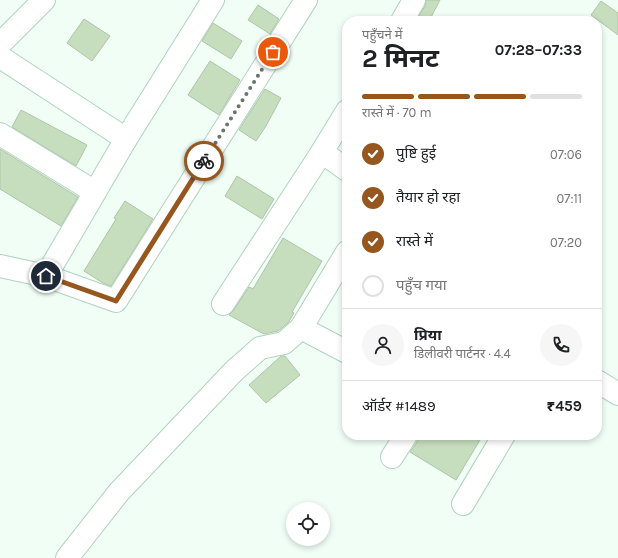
<!DOCTYPE html>
<html lang="hi">
<head>
<meta charset="utf-8">
<style>
  :root { --surface:#fff; --page:#f6f6f6; --text:#202124; --muted:#757577; --line:#e0e0e0; --accent:#96571f }
  body { margin:0; font-family:Karla,"Noto Sans Devanagari",sans-serif; background:var(--page); color:var(--text); height:100vh; display:flex; flex-direction:column; font-size:15px; white-space:nowrap }
  * { box-sizing:border-box; margin:0 }
  p { font-size:13px; color:var(--muted) }
  .icon { flex:none; width:22px; height:22px; fill:none; stroke:currentColor; stroke-width:2; stroke-linecap:round; stroke-linejoin:round }
  .map { position:relative; flex:1; overflow:hidden }
  .side { position:absolute; left:342px; top:16px; width:260px; height:424px; display:flex; flex-direction:column; background:var(--surface); border-radius:16px; box-shadow:0 2px 6px #0003 }
  .side>* { flex:none }
  .controls { position:absolute; left:286px; top:502px; display:grid; gap:8px }
  .controls a { display:grid; place-items:center; width:44px; height:44px; border-radius:50%; background:var(--surface); box-shadow:0 2px 6px #0003; font-size:20px }
  .pin { position:absolute; display:grid; place-items:center; width:34px; height:34px; color:#fff; margin:-17px; border:2px solid #fff; border-radius:50%; box-shadow:0 1px 4px #0007 }
  .courier { position:absolute; display:grid; place-items:center; width:40px; height:40px; margin:-20px; border:3px solid #96571f; border-radius:50%; background:#fff; color:#222; box-shadow:0 1px 5px #0007 }
  .head em { font-style:normal; font-weight:700 }
  .head div { display:flex; flex-direction:column-reverse }
  .head { display:flex; align-items:center; justify-content:space-between; height:68px; padding:0 20px }
  h1 { font-size:26px; font-weight:700; line-height:30px }
  .bar { display:grid; grid-template-columns:repeat(4,1fr); gap:6px 4px; align-content:center; height:48px; padding:0 20px }
  .bar i { height:5px; border-radius:3px; background:var(--line) }
  .bar .on { background:var(--accent) }
  .bar p { grid-column:span 4 }
  .line { display:flex; align-items:center; gap:10px; padding:0 20px; border-top:1px solid var(--line) }
  .line div { flex:1 }
  .round { display:grid; place-items:center; flex:none; width:42px; height:42px; border-radius:21px; background:var(--page) }
  ol { padding:0 20px; list-style:none }
  li { display:flex; align-items:center; gap:12px; height:44px }
  li p { margin-inline-start:auto }
  li .icon { padding:4px; border-radius:50%; background:var(--accent); color:#fff; stroke-width:4 }
  li:last-child { color:var(--muted) }
  li i { width:22px; height:22px; border:2px solid var(--line); border-radius:50% }
  .map>svg:first-child { display:block }
</style>
</head>
<body>
<div class="map">
<svg width="618" height="558" viewBox="0 0 618 558">
  <rect width="100%" height="100%" fill="#f0fef5"/>
  <!-- building -->
  <g fill="#c7debe" stroke="#afc5a7">
    <polygon points="426,0 440,0 429,21 416,21 425,6"/>
    <polygon points="601,1 618,13 618,35 591,15"/>
    <polygon points="258,5 279,19 270,34 248,20"/>
    <polygon points="84,19 110,36 92,61 67,43"/>
    <polygon points="213,23 242,41 231,59 202,41"/>
    <polygon points="210,61 240,80 219,115 188,95"/>
    <polygon points="265,89 281,98 266,126 256,141 239,130"/>
    <polygon points="21,110 87,145 76,166 12,127"/>
    <polygon points="0,149 78,197 61,226 0,189"/>
    <polygon points="237,176 274,199 262,219 225,196"/>
    <polygon points="125,201 153,219 111,286 103,283 84,271 116,219 114,218"/>
    <polygon points="283,238 322,261 292,312 294,313 288,323 278,331 264,334 229,315 233,311 249,287 253,289"/>
    <polygon points="281,356 285,356 300,375 266,403 249,385"/>
    <polygon points="418,435 483,435 456,480 410,452 417,442"/>
  </g>
  <g fill="none" stroke-linecap="round" stroke-linejoin="round">
    <!-- minor casing -->
    <g stroke="#b0d4bd" stroke-width="24">
      <g id="minor">
        <polyline points="402,21 414,0"/>
        <polyline points="0,44 44,0"/>
        <polyline points="0,57 126,139"/>
        <polyline points="0,134 95,192"/>
        <polyline points="322,152 347,170"/>
        <polyline points="0,266 46,276 116,301 306,0"/>
        <polyline points="46,276 126,139 213,0"/>
        <polyline points="223,304 322,152 347,111"/>
        <polyline points="301,328 347,352"/>
        <polyline points="597,381 618,394"/>
        <polyline points="392,457 406,435"/>
        <polyline points="463,504 504,435"/>
        <polyline points="67,558 119,492 234,371 260,348 284,343 301,328 347,252"/>
      </g>
    </g>
    <!-- minor -->
    <use href="#minor" stroke="#fff" stroke-width="22"/>
  </g>
  <g fill="none" stroke-linecap="round" stroke-linejoin="round">
    <!-- done -->
    <polyline stroke="#68766d" stroke-width="4" stroke-dasharray="0 7.2" points="204,161 273,52"/>
    <!-- route -->
    <polyline stroke="#96571f" stroke-width="5" points="46,276 116,301 204,161"/>
  </g>
</svg>
<div class="controls">
<a><svg class="icon" aria-label="locate" viewBox="0 0 24 24"><circle cx="12" cy="12" r="6"/><path d="M12 2v4M12 18v4M2 12h4M18 12h4"/></svg></a>
</div>
<div class="pin" style="left:273px;top:52px;background:#ea580c"><svg class="icon" aria-label="bag" viewBox="0 0 24 24"><path d="M5 8h14l-1 12H6zM9 8a3 3 0 0 1 6 0"/></svg></div>
<div class="pin" style="left:46px;top:276px;background:#1f2937"><svg class="icon" aria-label="home" viewBox="0 0 24 24"><path d="M3 11l9-7 9 7M6 9v11h12V9"/></svg></div>
<div class="courier" style="left:204px;top:161px"><svg class="icon" aria-label="bike" viewBox="0 0 24 24"><circle cx="6" cy="16" r="4"/><circle cx="18" cy="16" r="4"/><path d="M6 16l4-8h5l3 8M10 8l3 8H6M13 5h3"/></svg></div>
<section class="side">
<div class="head"><div><h1>2 मिनट</h1><p>पहुँचने में</p></div><em>07:28–07:33</em></div>
<div class="bar"><i class="on"></i><i class="on"></i><i class="on"></i><i></i><p>रास्ते में · 70 m</p></div>
<ol>
<li><svg class="icon" aria-label="check" viewBox="0 0 24 24"><path d="M5 12l5 5 9-10"/></svg>पुष्टि हुई<p>07:06</p></li>
<li><svg class="icon" aria-label="check" viewBox="0 0 24 24"><path d="M5 12l5 5 9-10"/></svg>तैयार हो रहा<p>07:11</p></li>
<li><svg class="icon" aria-label="check" viewBox="0 0 24 24"><path d="M5 12l5 5 9-10"/></svg>रास्ते में<p>07:20</p></li>
<li><i></i>पहुँच गया</li>
</ol>
<div class="line" style="height:72px"><a class="round"><svg class="icon" aria-label="person" viewBox="0 0 24 24"><circle cx="12" cy="8" r="4"/><path d="M4 21q1-7 8-7t8 7"/></svg></a><div><b>प्रिया</b><p>डिलीवरी पार्टनर · 4.4</p></div><a class="round"><svg class="icon" aria-label="phone" viewBox="0 0 24 24"><path d="M5 4h4l2 5-3 2q2 4 5 5l2-3 5 2v4C11 20 4 13 5 4z"/></svg></a></div>
<div class="line" style="height:52px"><div>ऑर्डर #1489</div><b>₹459</b></div>
</section>
</div>
</body>
</html>
